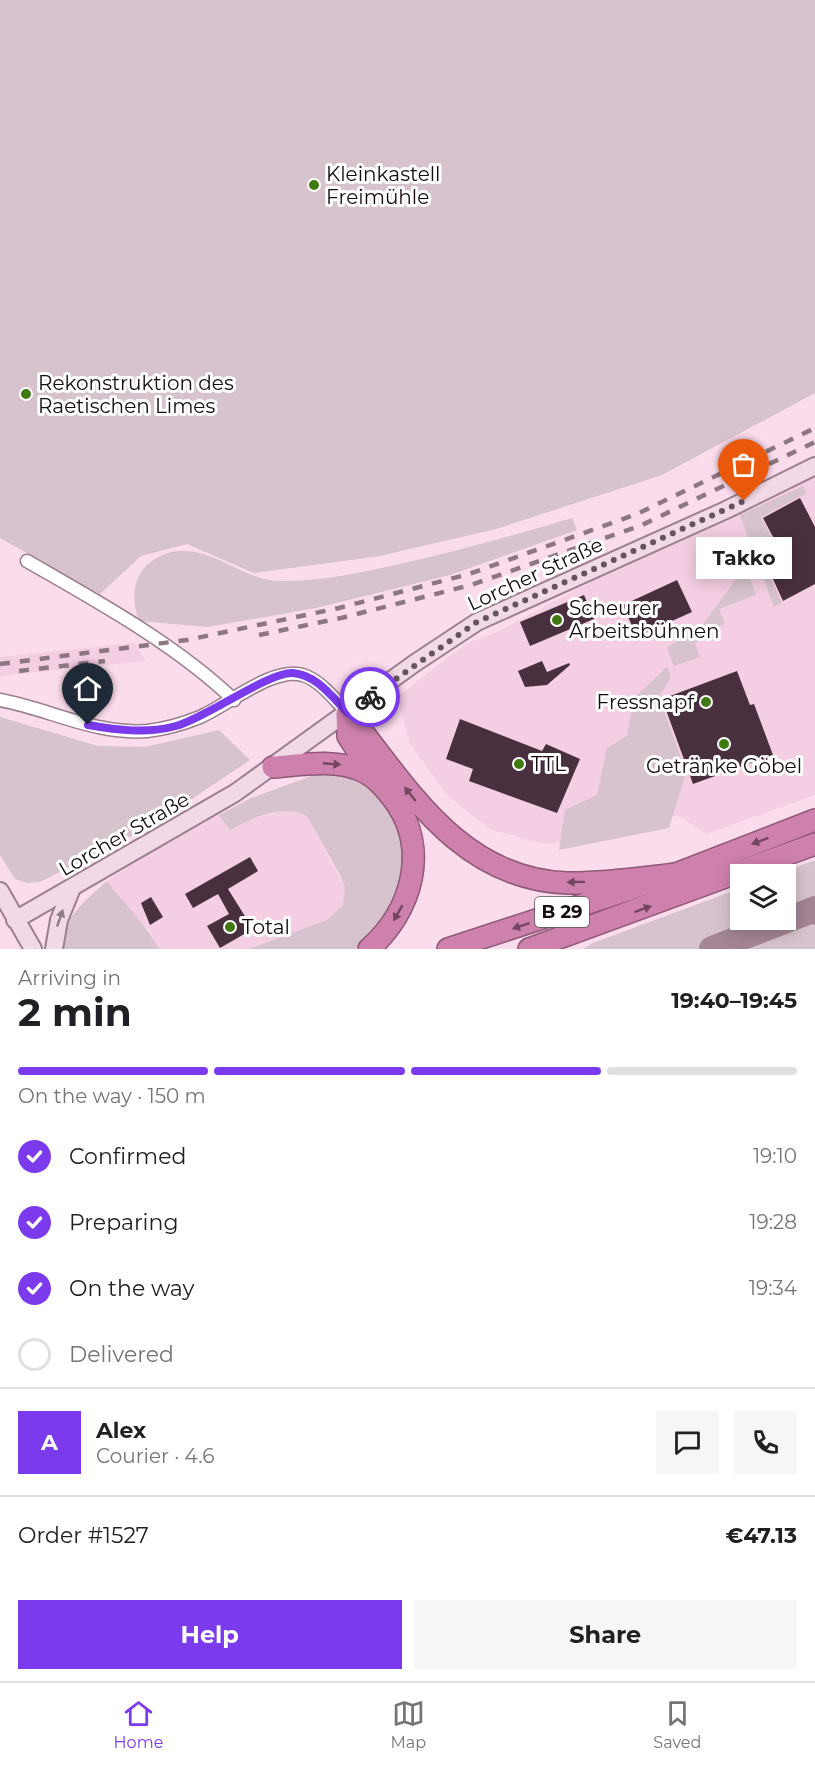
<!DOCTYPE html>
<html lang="en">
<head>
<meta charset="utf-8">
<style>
  :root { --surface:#fff; --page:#f6f6f6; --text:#202124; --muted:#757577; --line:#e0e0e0; --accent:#7c3aed }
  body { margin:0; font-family:Montserrat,sans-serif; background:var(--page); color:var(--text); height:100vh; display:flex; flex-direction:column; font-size:22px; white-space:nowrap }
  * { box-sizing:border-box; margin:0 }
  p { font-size:20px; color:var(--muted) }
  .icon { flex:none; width:33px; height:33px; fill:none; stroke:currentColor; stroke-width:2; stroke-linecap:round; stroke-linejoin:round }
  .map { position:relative; height:949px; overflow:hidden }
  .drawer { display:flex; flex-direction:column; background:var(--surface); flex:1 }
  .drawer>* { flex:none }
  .buttons { position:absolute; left:730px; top:864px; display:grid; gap:12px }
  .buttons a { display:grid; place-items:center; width:66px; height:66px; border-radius:0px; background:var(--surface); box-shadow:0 3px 15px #0003; font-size:30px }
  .pin { position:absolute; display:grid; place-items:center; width:51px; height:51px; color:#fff; margin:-62px -26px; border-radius:50% 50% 50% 0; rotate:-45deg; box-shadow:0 0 6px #0007 }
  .pin .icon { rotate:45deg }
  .courier { position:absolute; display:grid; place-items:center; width:60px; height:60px; margin:-30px; border:4px solid #7c3aed; border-radius:50%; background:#fff; color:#222; box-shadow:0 2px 8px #0007 }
  .bubble { position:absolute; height:42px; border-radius:0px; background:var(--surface); box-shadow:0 3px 15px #0003; font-size:20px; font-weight:700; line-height:42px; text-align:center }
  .head em { font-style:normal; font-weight:700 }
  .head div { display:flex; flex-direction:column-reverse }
  .head { display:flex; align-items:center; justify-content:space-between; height:102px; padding:0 18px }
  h1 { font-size:39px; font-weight:700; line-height:45px }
  .bar { display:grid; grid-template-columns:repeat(4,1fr); gap:9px 6px; align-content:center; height:72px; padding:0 18px }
  .bar i { height:8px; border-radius:4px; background:var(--line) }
  .bar .active { background:var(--accent) }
  .bar p { grid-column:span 4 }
  .line { display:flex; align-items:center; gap:15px; padding:0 18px; border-top:2px solid var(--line) }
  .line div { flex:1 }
  .round { display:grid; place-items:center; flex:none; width:63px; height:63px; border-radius:0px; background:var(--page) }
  ol { padding:0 18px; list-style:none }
  li { display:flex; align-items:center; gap:18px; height:66px }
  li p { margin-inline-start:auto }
  li .icon { padding:6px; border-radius:50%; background:var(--accent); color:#fff; stroke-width:4 }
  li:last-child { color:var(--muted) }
  li i { width:33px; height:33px; border:3px solid var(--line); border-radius:50% }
  .action { display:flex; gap:12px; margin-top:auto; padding:12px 18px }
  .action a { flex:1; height:69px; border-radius:0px; background:var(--accent); color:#fff; font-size:24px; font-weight:700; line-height:69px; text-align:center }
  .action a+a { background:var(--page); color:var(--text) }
  .tab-bar { display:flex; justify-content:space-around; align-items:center; height:84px; border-top:2px solid var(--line); background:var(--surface); font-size:16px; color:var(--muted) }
  .tab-bar a { display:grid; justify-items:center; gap:3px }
  .tab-bar .active { color:var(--accent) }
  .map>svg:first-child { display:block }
</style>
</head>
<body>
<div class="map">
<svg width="815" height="949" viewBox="0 0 815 949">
  <rect width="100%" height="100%" fill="#fbdcec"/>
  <!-- built -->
  <g fill="#f4cee2">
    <polygon points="815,476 815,795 706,834 678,815 597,840 543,844 490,829 449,797 410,744 397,697 464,645 499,631 581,587"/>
    <polygon points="134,643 146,661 0,676 0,657"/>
    <polygon points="289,809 307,816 345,888 343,905 327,920 312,926 249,949 159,949 149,929 128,910 107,881 154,850 219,815 231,830 250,819"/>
  </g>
  <!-- green -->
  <g fill="#d7c3cd">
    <polygon points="0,0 815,0 815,393 662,475 496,529 380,556 254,573 187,544 141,556 100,594 0,538"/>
    <polygon points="803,486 807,493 761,517 789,570 771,579 782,603 774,607 740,515"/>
    <path d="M572 518 577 530 450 575 316 608 208 627 139 621C129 594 134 566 165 554 205 539 240 580 278 581 316 582 354 574 391 566 452 552 512 536 572 518Z"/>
    <polygon points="742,558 756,595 719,609 725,624 705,632 707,638 695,643 700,657 674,666 667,647 699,630 736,579 735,561"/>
    <polygon points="667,667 671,677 659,697 686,772 669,828 559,850 565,810 597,795 607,748 627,736 634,698"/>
    <polygon points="0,717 98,746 145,747 219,730 250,760 153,825 40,882 27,883 15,879 0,855"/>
    <path d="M317 774C335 775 354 777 370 787 402 810 411 862 398 896 389 918 371 933 355 949H249L327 920 343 905 345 888 341 877 307 816C283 803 252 818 230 830L219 815 251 798Z"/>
    <polygon points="815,860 815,949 583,949 593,943 741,888 741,920 786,920 786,874 778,874"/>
    <path d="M107 881C124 904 146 924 159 949H63C58 921 88 898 107 881Z"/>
  </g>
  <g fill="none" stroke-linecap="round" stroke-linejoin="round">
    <!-- stream -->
    <polyline stroke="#a38594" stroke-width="4.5" points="810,911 815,923"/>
    <!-- river -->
    <polyline stroke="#a38594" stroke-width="26" points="712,949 815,909"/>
  </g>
  <!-- building -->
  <g fill="#49303e">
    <polygon points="800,498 815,527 815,584 783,601 773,579 791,571 763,518"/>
    <polygon points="677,580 692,612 645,633 644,630 635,633 623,605"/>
    <polygon points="584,595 594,619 530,646 520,622"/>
    <polygon points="542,661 547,672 569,663 570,665 547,685 525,687 518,671"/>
    <polygon points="737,671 750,705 754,704 773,755 693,784 662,699"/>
    <polygon points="460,719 542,751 546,744 580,759 557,813 469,781 473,769 446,759"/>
    <polygon points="250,857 258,871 228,889 253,929 220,948 207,926 229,914 218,894 193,908 185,894"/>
    <polygon points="151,897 163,917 150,925 141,903"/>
  </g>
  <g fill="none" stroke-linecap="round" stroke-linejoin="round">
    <!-- street casing -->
    <g stroke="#9b7f8e" stroke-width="15">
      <g id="street">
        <path d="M27 561C98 602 174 643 234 700"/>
        <path d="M0 700C49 709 96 735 147 731 165 729 183 724 200 717 228 705 273 666 303 675 321 681 334 699 348 713"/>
      </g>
    </g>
    <!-- secondary casing -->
    <g stroke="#9b7f8e" stroke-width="20">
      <g id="secondary">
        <polyline points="0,891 33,949"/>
        <polyline points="15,920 235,793 415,663 477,622 726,510 815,466"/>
        <polyline points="54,949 59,920 72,888"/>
      </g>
    </g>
    <!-- highway casing -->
    <g stroke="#8e5876" stroke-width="24">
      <g id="highway">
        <path d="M348 713C407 787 459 879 567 883 603 884 640 878 676 874"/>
        <polyline points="347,714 348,736 374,776"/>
        <path d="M273 767C302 765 333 759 360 770 375 776 385 788 394 800 430 849 412 911 369 949"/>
        <polyline points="448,949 676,874 815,820"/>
        <polyline points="529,949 815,844"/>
      </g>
    </g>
    <!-- street -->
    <use href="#street" stroke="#fff" stroke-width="12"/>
    <!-- secondary -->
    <use href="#secondary" stroke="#f1d9e6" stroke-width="16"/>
    <!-- highway -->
    <use href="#highway" stroke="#cf81ad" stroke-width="21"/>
    <!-- rail -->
    <g stroke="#8c7782" stroke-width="4.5" stroke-dasharray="10 10" stroke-linecap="butt">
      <polyline points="259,635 341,618 471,585 642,525 815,442"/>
      <polyline points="0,664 187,640 339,608 469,574 637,514 815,428"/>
      <polyline points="19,671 105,661"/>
    </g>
  </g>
  <!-- one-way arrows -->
  <defs><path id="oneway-solid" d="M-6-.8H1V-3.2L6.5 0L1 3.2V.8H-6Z" transform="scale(1.5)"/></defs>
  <g fill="#72465e">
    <use href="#oneway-solid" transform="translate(332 764) rotate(5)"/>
    <use href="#oneway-solid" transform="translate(410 794) rotate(-129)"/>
    <use href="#oneway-solid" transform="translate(760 841) rotate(159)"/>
    <use href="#oneway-solid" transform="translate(576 882) rotate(179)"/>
    <use href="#oneway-solid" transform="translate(643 909) rotate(-20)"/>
    <use href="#oneway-solid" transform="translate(398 913) rotate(120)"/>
    <use href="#oneway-solid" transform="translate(521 926) rotate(162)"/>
  </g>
  <use fill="#8e7c86" href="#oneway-solid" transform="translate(60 918) rotate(-71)"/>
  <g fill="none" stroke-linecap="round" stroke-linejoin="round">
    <!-- done -->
    <polyline stroke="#66545d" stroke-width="6" stroke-dasharray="0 10.8" points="370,697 477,622 744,501"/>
    <!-- route -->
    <path stroke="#7c3aed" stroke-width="8" d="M88 725C117 730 147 734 176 726 206 718 270 671 293 673 317 675 332 697 348 713L370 697"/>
  </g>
  <!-- markers -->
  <g fill="#3f7910" stroke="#fff" stroke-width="2">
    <circle cx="314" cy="185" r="6"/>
    <circle cx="26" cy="394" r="6"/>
    <circle cx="557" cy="620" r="6"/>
    <circle cx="706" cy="702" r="6"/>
    <circle cx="724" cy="744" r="6"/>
    <circle cx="519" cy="764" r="6"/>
    <circle cx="230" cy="927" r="6"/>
  </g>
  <g text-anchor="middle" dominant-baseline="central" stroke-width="6" stroke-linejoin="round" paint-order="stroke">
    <!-- shield labels -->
    <rect fill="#fff" stroke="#5b5458" stroke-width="1.5" x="535" y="897" width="54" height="30" rx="4.5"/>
    <g font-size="18" font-weight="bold" fill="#150b10">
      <text x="562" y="912">B 29</text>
    </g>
    <!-- poi labels -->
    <g font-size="20" fill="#150b10" stroke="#fff" text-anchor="start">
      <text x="326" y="174">Kleinkastell<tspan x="326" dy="23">Freimühle</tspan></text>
      <text x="38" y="383">Rekonstruktion des<tspan x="38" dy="23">Raetischen Limes</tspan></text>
      <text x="569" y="608">Scheurer<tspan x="569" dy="23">Arbeitsbühnen</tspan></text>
      <text x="694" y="702" text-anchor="end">Fressnapf</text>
      <text x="531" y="764">TTL</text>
      <text x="724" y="766" text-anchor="middle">Getränke Göbel</text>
      <text x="242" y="927">Total</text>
    </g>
    <!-- street labels -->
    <g font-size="20" fill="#150b10" stroke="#fff">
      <text transform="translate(535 574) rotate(-25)">Lorcher Straße</text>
      <text transform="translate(124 834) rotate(-30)">Lorcher Straße</text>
    </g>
  </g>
</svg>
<div class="buttons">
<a><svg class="icon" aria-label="layers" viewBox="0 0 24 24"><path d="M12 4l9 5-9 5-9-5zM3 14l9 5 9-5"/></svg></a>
</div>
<div class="pin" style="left:744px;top:501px;background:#ea580c"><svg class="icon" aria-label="bag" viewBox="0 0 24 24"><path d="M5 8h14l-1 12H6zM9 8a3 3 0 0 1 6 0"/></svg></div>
<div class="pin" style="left:88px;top:725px;background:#1f2937"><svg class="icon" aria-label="home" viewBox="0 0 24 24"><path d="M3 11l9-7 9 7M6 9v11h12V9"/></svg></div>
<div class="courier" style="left:370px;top:697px"><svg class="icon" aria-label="bike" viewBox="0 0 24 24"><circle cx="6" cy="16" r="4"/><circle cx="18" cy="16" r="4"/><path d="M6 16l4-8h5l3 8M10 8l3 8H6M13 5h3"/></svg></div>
<div class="bubble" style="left:696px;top:537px;width:96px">Takko</div>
</div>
<section class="drawer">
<div class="head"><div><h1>2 min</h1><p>Arriving in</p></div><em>19:40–19:45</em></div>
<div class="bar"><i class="active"></i><i class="active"></i><i class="active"></i><i></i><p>On the way · 150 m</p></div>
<ol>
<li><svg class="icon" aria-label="check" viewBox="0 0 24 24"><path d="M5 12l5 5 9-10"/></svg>Confirmed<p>19:10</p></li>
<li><svg class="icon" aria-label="check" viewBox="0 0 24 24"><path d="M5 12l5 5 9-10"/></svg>Preparing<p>19:28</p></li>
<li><svg class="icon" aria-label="check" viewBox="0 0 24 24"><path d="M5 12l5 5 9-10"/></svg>On the way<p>19:34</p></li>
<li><i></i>Delivered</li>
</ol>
<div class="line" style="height:108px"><b class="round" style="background:var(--accent);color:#fff">A</b><div><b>Alex</b><p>Courier · 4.6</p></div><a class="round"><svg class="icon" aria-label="chat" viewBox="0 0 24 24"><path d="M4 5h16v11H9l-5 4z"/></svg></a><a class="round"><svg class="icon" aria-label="phone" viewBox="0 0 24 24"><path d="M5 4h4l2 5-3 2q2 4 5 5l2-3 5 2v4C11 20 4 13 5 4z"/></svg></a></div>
<div class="line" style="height:78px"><div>Order #1527</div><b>€47.13</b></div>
<div class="action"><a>Help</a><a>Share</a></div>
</section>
<nav class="tab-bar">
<a class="active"><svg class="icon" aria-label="home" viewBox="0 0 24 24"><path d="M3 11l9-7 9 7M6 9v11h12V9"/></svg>Home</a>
<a><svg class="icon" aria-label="map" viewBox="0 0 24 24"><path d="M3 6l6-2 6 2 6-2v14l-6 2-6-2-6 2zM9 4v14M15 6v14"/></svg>Map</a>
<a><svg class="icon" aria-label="saved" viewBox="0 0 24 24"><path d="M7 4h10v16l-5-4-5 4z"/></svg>Saved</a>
</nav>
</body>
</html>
